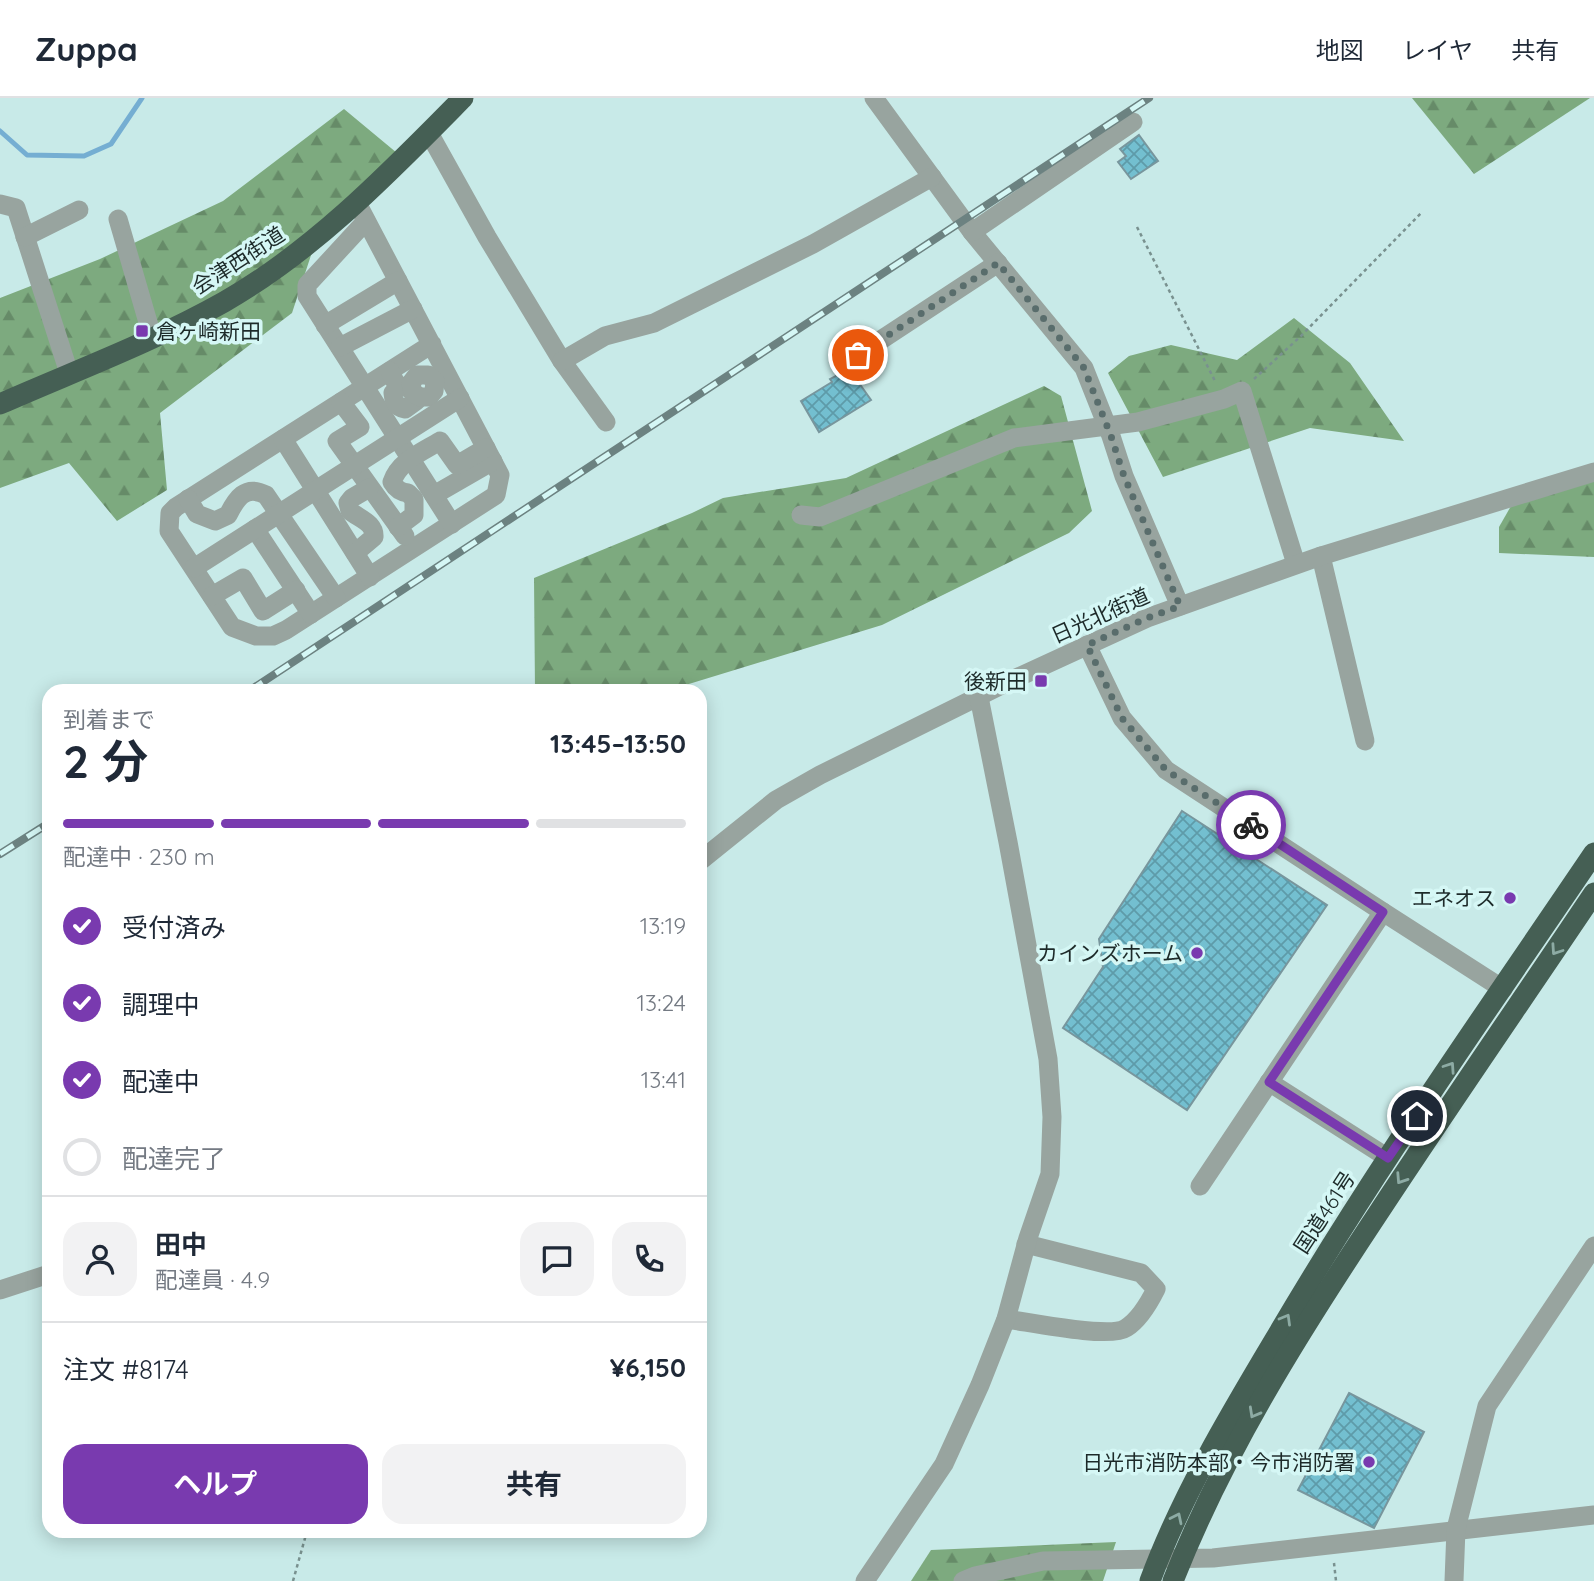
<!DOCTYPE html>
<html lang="ja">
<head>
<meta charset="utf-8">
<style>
  :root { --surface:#fff; --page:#f2f2f3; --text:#1f2937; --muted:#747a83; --line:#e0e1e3; --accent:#793aaf }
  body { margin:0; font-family:Quicksand,"Noto Sans JP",sans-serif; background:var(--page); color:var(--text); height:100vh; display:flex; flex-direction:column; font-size:26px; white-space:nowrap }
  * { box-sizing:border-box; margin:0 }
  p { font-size:23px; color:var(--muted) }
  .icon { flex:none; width:38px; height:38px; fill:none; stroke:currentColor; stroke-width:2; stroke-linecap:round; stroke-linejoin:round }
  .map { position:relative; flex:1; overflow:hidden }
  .details { position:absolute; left:42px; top:586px; width:665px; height:854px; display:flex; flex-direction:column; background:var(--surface); border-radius:21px; box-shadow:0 4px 18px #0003 }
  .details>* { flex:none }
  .pin { position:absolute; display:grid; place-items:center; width:60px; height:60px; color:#fff; margin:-30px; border:4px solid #fff; border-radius:50%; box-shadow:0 2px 7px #0007 }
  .courier { position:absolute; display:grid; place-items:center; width:70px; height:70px; margin:-35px; border:5px solid #793aaf; border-radius:50%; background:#fff; color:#222; box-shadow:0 2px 9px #0007 }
  .overview em { font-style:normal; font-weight:700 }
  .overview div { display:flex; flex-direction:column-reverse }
  .overview { display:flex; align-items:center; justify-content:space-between; height:119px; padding:0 21px }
  h1 { font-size:46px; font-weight:700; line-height:52px }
  .bar { display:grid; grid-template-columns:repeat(4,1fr); gap:10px 7px; align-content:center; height:84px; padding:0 21px }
  .bar i { height:9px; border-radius:5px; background:var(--line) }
  .bar .current { background:var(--accent) }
  .bar p { grid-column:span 4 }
  .line { display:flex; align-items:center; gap:18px; padding:0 21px; border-top:2px solid var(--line) }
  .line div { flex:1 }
  .round { display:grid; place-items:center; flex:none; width:74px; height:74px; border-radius:21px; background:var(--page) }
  ol { padding:0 21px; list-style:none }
  li { display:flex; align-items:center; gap:21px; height:77px }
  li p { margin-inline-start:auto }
  li .icon { padding:7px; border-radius:50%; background:var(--accent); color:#fff; stroke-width:4 }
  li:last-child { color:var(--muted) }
  li i { width:38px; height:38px; border:4px solid var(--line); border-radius:50% }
  .primary-button { display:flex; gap:14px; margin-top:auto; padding:14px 21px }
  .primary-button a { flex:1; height:80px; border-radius:21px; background:var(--accent); color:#fff; font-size:28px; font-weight:700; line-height:80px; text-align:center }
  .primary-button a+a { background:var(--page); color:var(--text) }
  header { display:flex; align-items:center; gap:42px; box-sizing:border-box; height:98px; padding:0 35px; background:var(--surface); border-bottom:2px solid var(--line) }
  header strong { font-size:33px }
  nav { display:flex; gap:38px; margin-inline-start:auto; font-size:24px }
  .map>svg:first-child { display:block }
</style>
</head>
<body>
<header>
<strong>Zuppa</strong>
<nav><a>地図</a><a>レイヤ</a><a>共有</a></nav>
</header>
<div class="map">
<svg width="1594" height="1483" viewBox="0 0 1594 1483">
  <defs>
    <pattern id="forest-firs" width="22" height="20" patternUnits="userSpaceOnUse" patternTransform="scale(1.75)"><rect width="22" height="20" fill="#7daa7f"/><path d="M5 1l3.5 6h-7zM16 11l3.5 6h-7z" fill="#668b68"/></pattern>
    <pattern id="building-cross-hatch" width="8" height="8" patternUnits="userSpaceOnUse" patternTransform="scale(1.75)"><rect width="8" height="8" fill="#73bfd0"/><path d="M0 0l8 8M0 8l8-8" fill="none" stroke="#5e9ba9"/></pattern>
  </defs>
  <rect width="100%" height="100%" fill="#c8eae8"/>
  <!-- forest -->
  <g fill="url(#forest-firs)">
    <polygon points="1412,0 1590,0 1474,76"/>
    <polygon points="344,11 403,60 317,139 292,215 160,315 167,392 117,423 69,365 0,390 0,200 100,161 223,103"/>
    <polygon points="1294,220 1350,265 1404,343 1310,330 1163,379 1108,275 1129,258 1171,247 1237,262"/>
    <polygon points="1044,288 1061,298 1092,413 1069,435 882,527 666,593 535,593 534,480 692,415 723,400 846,380"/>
    <polygon points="1594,372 1594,459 1499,455 1499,429 1515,401"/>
    <polygon points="1116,1444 1103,1483 911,1483 931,1452"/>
  </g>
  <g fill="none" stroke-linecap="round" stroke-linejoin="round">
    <!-- stream -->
    <polyline stroke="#75aed2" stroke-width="5" points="0,33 27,57 84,58 111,46 142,0"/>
  </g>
  <!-- building -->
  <g fill="url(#building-cross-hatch)" stroke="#78969d" stroke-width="2">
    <polygon points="1139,37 1158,63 1131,81 1118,64 1126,58 1120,51"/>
    <polygon points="849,271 871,302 819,334 801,303 832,284 830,281"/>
    <polygon points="1182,713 1327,807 1187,1012 1063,930 1103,869 1099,841"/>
    <polygon points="1349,1295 1424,1334 1374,1430 1298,1392"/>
  </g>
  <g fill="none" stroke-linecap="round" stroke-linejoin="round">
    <!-- path -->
    <g stroke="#79918f" stroke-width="2.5" stroke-dasharray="3.5 3.5" stroke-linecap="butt">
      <polyline points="1137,129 1216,285"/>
      <polyline points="1254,281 1301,238 1422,114"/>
      <polyline points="47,612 49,642"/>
      <polyline points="1334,1465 1336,1483"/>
      <polyline points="293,1483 307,1433"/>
    </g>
    <!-- minor -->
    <g stroke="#98a49f" stroke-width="19">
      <polyline points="874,0 972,134 1084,270 1111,338 1124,378 1180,508"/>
      <polyline points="429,35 487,139 562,263 606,324"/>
      <polyline points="357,105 500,377 496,397 286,532 273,538 256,538 232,529 169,433 170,415 176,409 432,246"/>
      <polyline points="0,106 16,110 69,275"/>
      <polyline points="118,121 152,238"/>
      <polyline points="366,123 307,187 307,198 452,426"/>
      <polyline points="972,134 1133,24"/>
      <polyline points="25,139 79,112"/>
      <polyline points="325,227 398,183"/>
      <polyline points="340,249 413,211"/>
      <polyline points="858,257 998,165"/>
      <polyline points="562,263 605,238 654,225 813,146 932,79"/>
      <path d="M390 273 398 290 393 295C394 304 396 309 405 311L416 303 415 296 406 288 398 290"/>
      <polyline points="412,291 411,285 417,277 428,277 435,283 434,293 429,299 420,299 415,296"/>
      <polyline points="341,304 360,329 337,343 405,438"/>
      <polyline points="283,341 370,479"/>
      <polyline points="434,397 493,363"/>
      <path d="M188 401 197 416 215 423 228 417C236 401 245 386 266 397L336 500"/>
      <polyline points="801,417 820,419 1014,340 1138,324 1224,301 1242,293 1296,466"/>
      <path d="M398 429 414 417V401L408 395C400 394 396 391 392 384 399 363 422 354 440 343L457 367 486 350"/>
      <polyline points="255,431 311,516"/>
      <path d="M355 455 374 439C375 425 360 421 350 413L348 405 352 400 369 390"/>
      <polyline points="1321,458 1365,643"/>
      <polyline points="194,470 460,300"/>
      <polyline points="212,498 243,480 263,513 296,492"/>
      <polyline points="1087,547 1122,620 1166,672 1383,814"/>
      <polyline points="700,763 776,702 820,677 1014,581 1147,520 1321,458 1594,374"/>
      <polyline points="1269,984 1388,1060"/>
      <polyline points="1200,1088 1383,814 1503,891"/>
      <polyline points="0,1192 49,1176"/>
      <path d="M1006 1221C1029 1224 1110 1241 1126 1230 1139 1222 1149 1205 1156 1191L1141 1175 1026 1146"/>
      <polyline points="865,1483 944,1366 980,1287 1006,1221 1028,1140 1050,1076 1052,1019 1048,961 1008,744 979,599"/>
      <polyline points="963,1483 975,1478 1043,1463 1213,1460 1594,1417"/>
      <polyline points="1454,1483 1456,1431 1487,1308 1594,1148"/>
    </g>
    <!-- highway -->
    <g stroke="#455f54" stroke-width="21">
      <path d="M0 306C75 273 153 244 224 204 315 152 390 74 463 0"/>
      <path d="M1150 1483C1181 1399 1228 1320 1274 1243 1372 1075 1485 916 1594 755"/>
      <path d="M1173 1483C1224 1353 1300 1233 1377 1117 1448 1009 1522 902 1594 795"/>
    </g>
    <!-- rail casing -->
    <g stroke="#6c8281" stroke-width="8">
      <g id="rail">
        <polyline points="249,593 1149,0"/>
        <polyline points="0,756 49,725"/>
      </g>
    </g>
    <!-- rail -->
    <use href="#rail" stroke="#d5f7f5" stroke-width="5" stroke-dasharray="16" stroke-linecap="butt"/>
  </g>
  <!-- one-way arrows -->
  <defs><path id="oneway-chevron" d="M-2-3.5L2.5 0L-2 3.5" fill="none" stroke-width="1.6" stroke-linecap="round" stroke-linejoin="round" transform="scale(1.75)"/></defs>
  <g stroke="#8daba4">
    <use href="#oneway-chevron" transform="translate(1556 852) rotate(124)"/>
    <use href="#oneway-chevron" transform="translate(1450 969) rotate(-56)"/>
    <use href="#oneway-chevron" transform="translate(1401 1081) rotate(123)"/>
    <use href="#oneway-chevron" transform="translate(1286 1221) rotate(-60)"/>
    <use href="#oneway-chevron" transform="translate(1254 1315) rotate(119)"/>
    <use href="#oneway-chevron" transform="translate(1177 1420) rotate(-64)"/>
  </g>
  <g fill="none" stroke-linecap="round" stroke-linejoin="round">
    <!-- done -->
    <polyline stroke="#596d6c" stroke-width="7" stroke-dasharray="0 12.6" points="858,257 998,165 1084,270 1111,338 1124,378 1180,508 1147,520 1087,547 1122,620 1166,672 1251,727"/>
    <!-- route -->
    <polyline stroke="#793aaf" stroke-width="9" points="1251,727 1383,814 1269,984 1388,1060 1417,1018"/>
  </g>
  <!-- markers -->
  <g fill="#793aaf" stroke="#d5f7f5" stroke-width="2.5">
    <rect x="135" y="226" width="14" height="14" rx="3.5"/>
    <rect x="1034" y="576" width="14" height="14" rx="3.5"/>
    <circle cx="1510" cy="800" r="7"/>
    <circle cx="1197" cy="855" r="7"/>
    <circle cx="1369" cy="1364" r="7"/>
  </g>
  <g text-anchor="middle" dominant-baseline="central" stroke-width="7" stroke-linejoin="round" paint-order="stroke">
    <!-- street labels -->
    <g font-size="21" fill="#1d2a29" stroke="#d5f7f5">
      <text transform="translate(238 162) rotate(-33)">会津西街道</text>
      <text transform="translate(1100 517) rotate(-24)">日光北街道</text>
      <text transform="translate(1324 1114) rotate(-57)">国道461号</text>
    </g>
    <!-- poi labels -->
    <g font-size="21" fill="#1d2a29" stroke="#d5f7f5" text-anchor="end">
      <text x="156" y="233" text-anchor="start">倉ヶ崎新田</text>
      <text x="1027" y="583">後新田</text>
      <text x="1496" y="800">エネオス</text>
      <text x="1183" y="855">カインズホーム</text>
      <text x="1355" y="1364">日光市消防本部・今市消防署</text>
    </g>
  </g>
</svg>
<div class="pin" style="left:858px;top:257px;background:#ea580c"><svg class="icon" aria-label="bag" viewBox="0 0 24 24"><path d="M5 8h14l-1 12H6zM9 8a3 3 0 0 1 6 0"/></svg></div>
<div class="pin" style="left:1417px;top:1018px;background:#1f2937"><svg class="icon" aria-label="home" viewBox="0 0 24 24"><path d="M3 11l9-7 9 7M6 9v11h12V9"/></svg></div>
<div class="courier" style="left:1251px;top:727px"><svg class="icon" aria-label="bike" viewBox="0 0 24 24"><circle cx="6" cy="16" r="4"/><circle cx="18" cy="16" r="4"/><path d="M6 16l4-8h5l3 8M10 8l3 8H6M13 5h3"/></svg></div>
<section class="details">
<div class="overview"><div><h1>2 分</h1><p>到着まで</p></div><em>13:45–13:50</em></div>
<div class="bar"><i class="current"></i><i class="current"></i><i class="current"></i><i></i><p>配達中 · 230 m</p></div>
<ol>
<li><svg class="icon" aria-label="check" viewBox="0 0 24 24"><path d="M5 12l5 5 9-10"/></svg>受付済み<p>13:19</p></li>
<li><svg class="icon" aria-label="check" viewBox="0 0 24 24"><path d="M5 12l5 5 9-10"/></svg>調理中<p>13:24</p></li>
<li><svg class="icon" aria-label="check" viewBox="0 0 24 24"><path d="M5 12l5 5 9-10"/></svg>配達中<p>13:41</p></li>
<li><i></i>配達完了</li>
</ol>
<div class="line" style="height:126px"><a class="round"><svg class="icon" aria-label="person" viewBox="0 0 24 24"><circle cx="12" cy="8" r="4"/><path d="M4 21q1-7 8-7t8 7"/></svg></a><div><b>田中</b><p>配達員 · 4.9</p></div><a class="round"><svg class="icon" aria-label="chat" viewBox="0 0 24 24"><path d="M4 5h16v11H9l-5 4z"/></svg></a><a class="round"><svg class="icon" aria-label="phone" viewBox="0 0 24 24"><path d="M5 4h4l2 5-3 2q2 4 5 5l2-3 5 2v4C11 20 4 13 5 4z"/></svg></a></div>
<div class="line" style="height:91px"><div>注文 #8174</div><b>¥6,150</b></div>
<div class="primary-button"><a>ヘルプ</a><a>共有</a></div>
</section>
</div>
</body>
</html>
